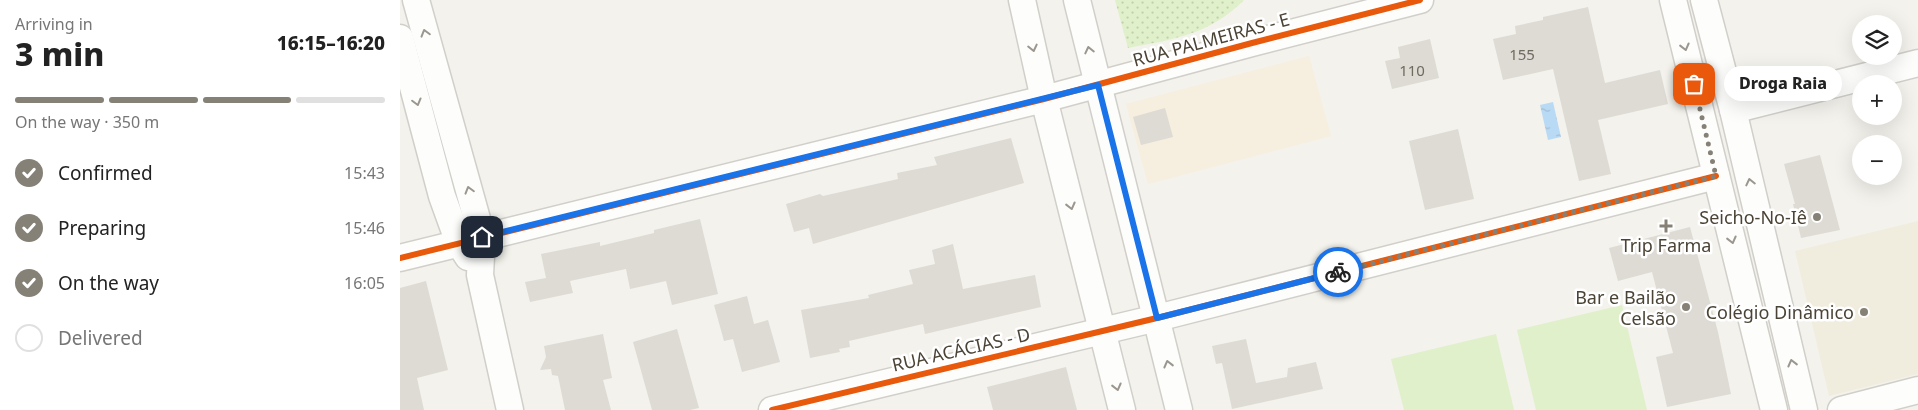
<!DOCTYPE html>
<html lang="en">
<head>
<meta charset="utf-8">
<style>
  :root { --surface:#fff; --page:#f2f2f2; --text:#222; --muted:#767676; --line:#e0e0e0; --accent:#868176 }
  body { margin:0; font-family:"Noto Sans",sans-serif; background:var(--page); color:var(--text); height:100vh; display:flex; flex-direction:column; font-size:19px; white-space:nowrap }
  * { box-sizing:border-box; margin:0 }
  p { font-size:16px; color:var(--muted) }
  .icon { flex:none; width:28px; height:28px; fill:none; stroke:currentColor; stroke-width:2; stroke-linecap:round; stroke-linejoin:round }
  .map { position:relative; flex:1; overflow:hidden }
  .side { display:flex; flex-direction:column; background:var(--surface); width:400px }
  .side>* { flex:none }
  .tools { position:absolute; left:1452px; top:15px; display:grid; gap:10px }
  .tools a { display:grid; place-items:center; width:50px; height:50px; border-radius:50%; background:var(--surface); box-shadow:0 5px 20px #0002; font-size:25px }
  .pin { position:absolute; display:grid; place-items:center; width:42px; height:42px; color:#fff; margin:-21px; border-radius:10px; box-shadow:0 2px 8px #0006 }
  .courier { position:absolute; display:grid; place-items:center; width:50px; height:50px; margin:-25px; border:4px solid #1a73e8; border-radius:50%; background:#fff; color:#222; box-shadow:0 1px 6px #0007 }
  .bubble { position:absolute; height:35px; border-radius:18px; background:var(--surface); box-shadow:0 5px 20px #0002; font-size:16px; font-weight:800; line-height:35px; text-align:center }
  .head em { font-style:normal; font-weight:800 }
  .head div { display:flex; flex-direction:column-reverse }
  .head { display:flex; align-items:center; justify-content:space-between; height:85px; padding:0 15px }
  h1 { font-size:32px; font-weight:800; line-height:38px }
  .bar { display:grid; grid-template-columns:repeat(4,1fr); gap:8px 5px; align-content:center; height:60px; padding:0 15px }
  .bar i { height:6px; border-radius:4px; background:var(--line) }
  .bar .current { background:var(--accent) }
  .bar p { grid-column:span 4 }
  ol { padding:0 15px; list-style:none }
  li { display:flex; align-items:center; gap:15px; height:55px }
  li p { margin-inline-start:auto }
  li .icon { padding:5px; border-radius:50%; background:var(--accent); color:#fff; stroke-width:4 }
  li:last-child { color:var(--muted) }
  li i { width:28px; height:28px; border:2px solid var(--line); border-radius:50% }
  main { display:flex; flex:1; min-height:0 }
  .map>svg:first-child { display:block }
</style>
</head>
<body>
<main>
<section class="side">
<div class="head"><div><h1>3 min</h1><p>Arriving in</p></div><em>16:15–16:20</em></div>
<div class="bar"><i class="current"></i><i class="current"></i><i class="current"></i><i></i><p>On the way · 350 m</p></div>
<ol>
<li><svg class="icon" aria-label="check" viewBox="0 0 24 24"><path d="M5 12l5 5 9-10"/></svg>Confirmed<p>15:43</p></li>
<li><svg class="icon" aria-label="check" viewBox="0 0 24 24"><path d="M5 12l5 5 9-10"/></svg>Preparing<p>15:46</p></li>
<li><svg class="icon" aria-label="check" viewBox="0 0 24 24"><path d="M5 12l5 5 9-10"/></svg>On the way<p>16:05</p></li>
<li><i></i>Delivered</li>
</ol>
</section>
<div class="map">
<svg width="1518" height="410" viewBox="0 0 1518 410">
  <defs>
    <pattern id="grass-dots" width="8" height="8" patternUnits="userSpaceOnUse" patternTransform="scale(1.25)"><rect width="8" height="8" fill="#dff0ca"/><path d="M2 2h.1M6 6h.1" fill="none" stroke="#c1cfae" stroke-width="1.8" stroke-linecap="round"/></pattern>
    <pattern id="water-ripples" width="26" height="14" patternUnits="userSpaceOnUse" patternTransform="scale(1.25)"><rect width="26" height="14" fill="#b9daf4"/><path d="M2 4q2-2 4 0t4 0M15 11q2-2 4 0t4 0" fill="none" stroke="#a1bcd2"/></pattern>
  </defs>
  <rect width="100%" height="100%" fill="#f3f2ec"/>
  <!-- commercial -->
  <polygon fill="#f6eede" points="909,56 931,136 748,184 726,104"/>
  <!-- education -->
  <polygon fill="#f1edde" points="1518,221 1518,374 1429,396 1395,251"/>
  <!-- grass -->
  <path fill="url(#grass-dots)" d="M715 0H844C809 35 774 39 728 48Z"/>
  <!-- green -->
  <g fill="#dff0ca">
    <polygon points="1222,305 1247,410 1136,410 1117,330"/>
    <polygon points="1096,334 1114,410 1004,410 991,359"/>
  </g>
  <!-- water -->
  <polygon fill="url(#water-ripples)" points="1153,102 1161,137 1148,140 1140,105"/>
  <!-- building -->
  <g fill="#dddbd4">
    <polygon points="1188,7 1205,83 1260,70 1268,104 1198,120 1211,174 1179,181 1153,69 1103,80 1093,39 1116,34 1115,26 1143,20 1143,17"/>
    <polygon points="1030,39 1039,78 992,89 985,61 1000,58 998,47"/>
    <polygon points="765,108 773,137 741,145 733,117"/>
    <polygon points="1058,129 1074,199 1025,210 1009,141"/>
    <polygon points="611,138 624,183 413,244 409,228 394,232 386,204 420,194 423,196 498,179 497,173 537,165 534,157"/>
    <polygon points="1420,155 1440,230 1401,238 1393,204 1395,204 1384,164"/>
    <polygon points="300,219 318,294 272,305 266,281 230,289 226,269 170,281 173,293 130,302 125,282 146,278 141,254 200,242 200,246 254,233 254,230"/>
    <polygon points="1290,227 1318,332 1331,394 1267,407 1256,357 1273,353 1252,272 1218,281 1209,248"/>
    <polygon points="553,244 563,289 635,275 641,307 525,334 523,324 449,341 450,347 439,349 440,352 410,358 401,310 469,298 468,295 513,284 509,270 535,264 532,250"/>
    <polygon points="26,281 48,370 17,378 24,410 0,410 0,288"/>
    <polygon points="347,296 354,324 368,320 380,362 342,372 333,339 324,341 314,305"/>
    <polygon points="277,329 299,408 290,410 252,410 233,342"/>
    <polygon points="203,334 212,378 203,380 211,410 165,410 158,376 152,375 151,369 140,370 146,357 144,346"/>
    <polygon points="846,339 856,383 887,377 888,368 916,362 923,389 832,409 822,363 816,364 812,346"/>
    <polygon points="666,367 677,410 593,410 587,387"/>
  </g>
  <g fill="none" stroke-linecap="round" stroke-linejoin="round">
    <!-- minor casing -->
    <g stroke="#d1cfc9" stroke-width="29">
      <g id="minor">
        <polyline points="16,0 82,237 80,275 110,410"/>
        <polyline points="622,0 644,99 722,410"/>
        <polyline points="677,0 779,410"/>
        <polyline points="1273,0 1374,410"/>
        <polyline points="1304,0 1333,110 1404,410"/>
        <polyline points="0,38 42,196 59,243 68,257"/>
        <polyline points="1333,110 1518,63"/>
        <polyline points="0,258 644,99 852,43 1020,0"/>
        <polyline points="372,410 757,318 1316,176"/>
        <polyline points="1441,410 1518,390"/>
      </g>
    </g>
    <!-- minor -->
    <use href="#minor" stroke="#fdfdfc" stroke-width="26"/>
    <!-- cycleway casing -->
    <g stroke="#fff" stroke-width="9">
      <g id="cycleway">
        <polyline points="0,258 644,99 852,43 1020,0"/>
        <polyline points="372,410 757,318 1316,176"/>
      </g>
    </g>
    <!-- cycleway -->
    <use href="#cycleway" stroke="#e8590c" stroke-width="6"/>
  </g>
  <!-- one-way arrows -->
  <defs><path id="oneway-chevron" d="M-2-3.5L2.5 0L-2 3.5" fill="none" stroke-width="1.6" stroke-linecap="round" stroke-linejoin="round" transform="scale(1.25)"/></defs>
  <g stroke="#9b978f">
    <use href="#oneway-chevron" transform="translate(25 33) rotate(-106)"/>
    <use href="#oneway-chevron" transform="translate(1285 47) rotate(76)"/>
    <use href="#oneway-chevron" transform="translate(633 48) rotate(77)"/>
    <use href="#oneway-chevron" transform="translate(689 50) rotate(-103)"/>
    <use href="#oneway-chevron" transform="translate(17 102) rotate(75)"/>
    <use href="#oneway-chevron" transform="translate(1350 182) rotate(-103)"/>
    <use href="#oneway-chevron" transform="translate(69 190) rotate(-106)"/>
    <use href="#oneway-chevron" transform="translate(671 206) rotate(76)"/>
    <use href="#oneway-chevron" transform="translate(1332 240) rotate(76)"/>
    <use href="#oneway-chevron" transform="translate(1392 363) rotate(-104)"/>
    <use href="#oneway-chevron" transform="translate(768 364) rotate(-104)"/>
    <use href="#oneway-chevron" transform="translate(717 387) rotate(76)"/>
  </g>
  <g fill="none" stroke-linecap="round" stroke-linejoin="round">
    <!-- done -->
    <polyline stroke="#868176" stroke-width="5" stroke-dasharray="0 9" points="938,272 1316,176 1294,84"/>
    <!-- route -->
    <polyline stroke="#1a73e8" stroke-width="6" points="82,237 698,85 757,318 938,272"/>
  </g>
  <!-- markers -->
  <g fill="#868176" stroke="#fff" stroke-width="2">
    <circle cx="1417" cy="217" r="5"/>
    <path d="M1263.5 218.5h5v5h5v5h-5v5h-5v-5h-5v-5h5z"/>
    <circle cx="1286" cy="307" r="5"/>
    <circle cx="1464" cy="312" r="5"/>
  </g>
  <g text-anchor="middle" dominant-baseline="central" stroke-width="5" stroke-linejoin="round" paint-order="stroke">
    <!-- number labels -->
    <g font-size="15" fill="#706a5e">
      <text x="1122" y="54">155</text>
      <text x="1012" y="70">110</text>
    </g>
    <!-- street labels -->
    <g font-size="18" fill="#4b4436" stroke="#fff">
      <text transform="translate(811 39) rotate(-15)">RUA PALMEIRAS - E</text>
      <text transform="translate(561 349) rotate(-13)">RUA ACÁCIAS - D</text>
    </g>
    <!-- poi labels -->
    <g font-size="18" fill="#4b4436" stroke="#fff" text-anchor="end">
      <text x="1407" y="217">Seicho-No-Iê</text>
      <text x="1266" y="245" text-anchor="middle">Trip Farma</text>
      <text x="1276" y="297">Bar e Bailão<tspan x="1276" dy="21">Celsão</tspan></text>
      <text x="1454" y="312">Colégio Dinâmico</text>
    </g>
  </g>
</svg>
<div class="tools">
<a><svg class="icon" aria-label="layers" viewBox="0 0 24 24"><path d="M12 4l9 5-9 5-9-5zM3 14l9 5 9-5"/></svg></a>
<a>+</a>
<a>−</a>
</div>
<div class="pin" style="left:1294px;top:84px;background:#ea580c"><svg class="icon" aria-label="bag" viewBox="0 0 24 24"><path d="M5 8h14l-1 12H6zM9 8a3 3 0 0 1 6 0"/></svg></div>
<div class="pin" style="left:82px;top:237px;background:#1f2937"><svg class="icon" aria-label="home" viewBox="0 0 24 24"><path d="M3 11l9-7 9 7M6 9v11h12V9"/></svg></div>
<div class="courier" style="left:938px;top:272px"><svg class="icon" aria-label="bike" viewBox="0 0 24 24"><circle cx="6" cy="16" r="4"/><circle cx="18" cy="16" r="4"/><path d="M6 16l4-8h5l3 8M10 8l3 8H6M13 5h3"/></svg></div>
<div class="bubble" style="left:1324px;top:66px;width:118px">Droga Raia</div>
</div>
</main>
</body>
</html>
